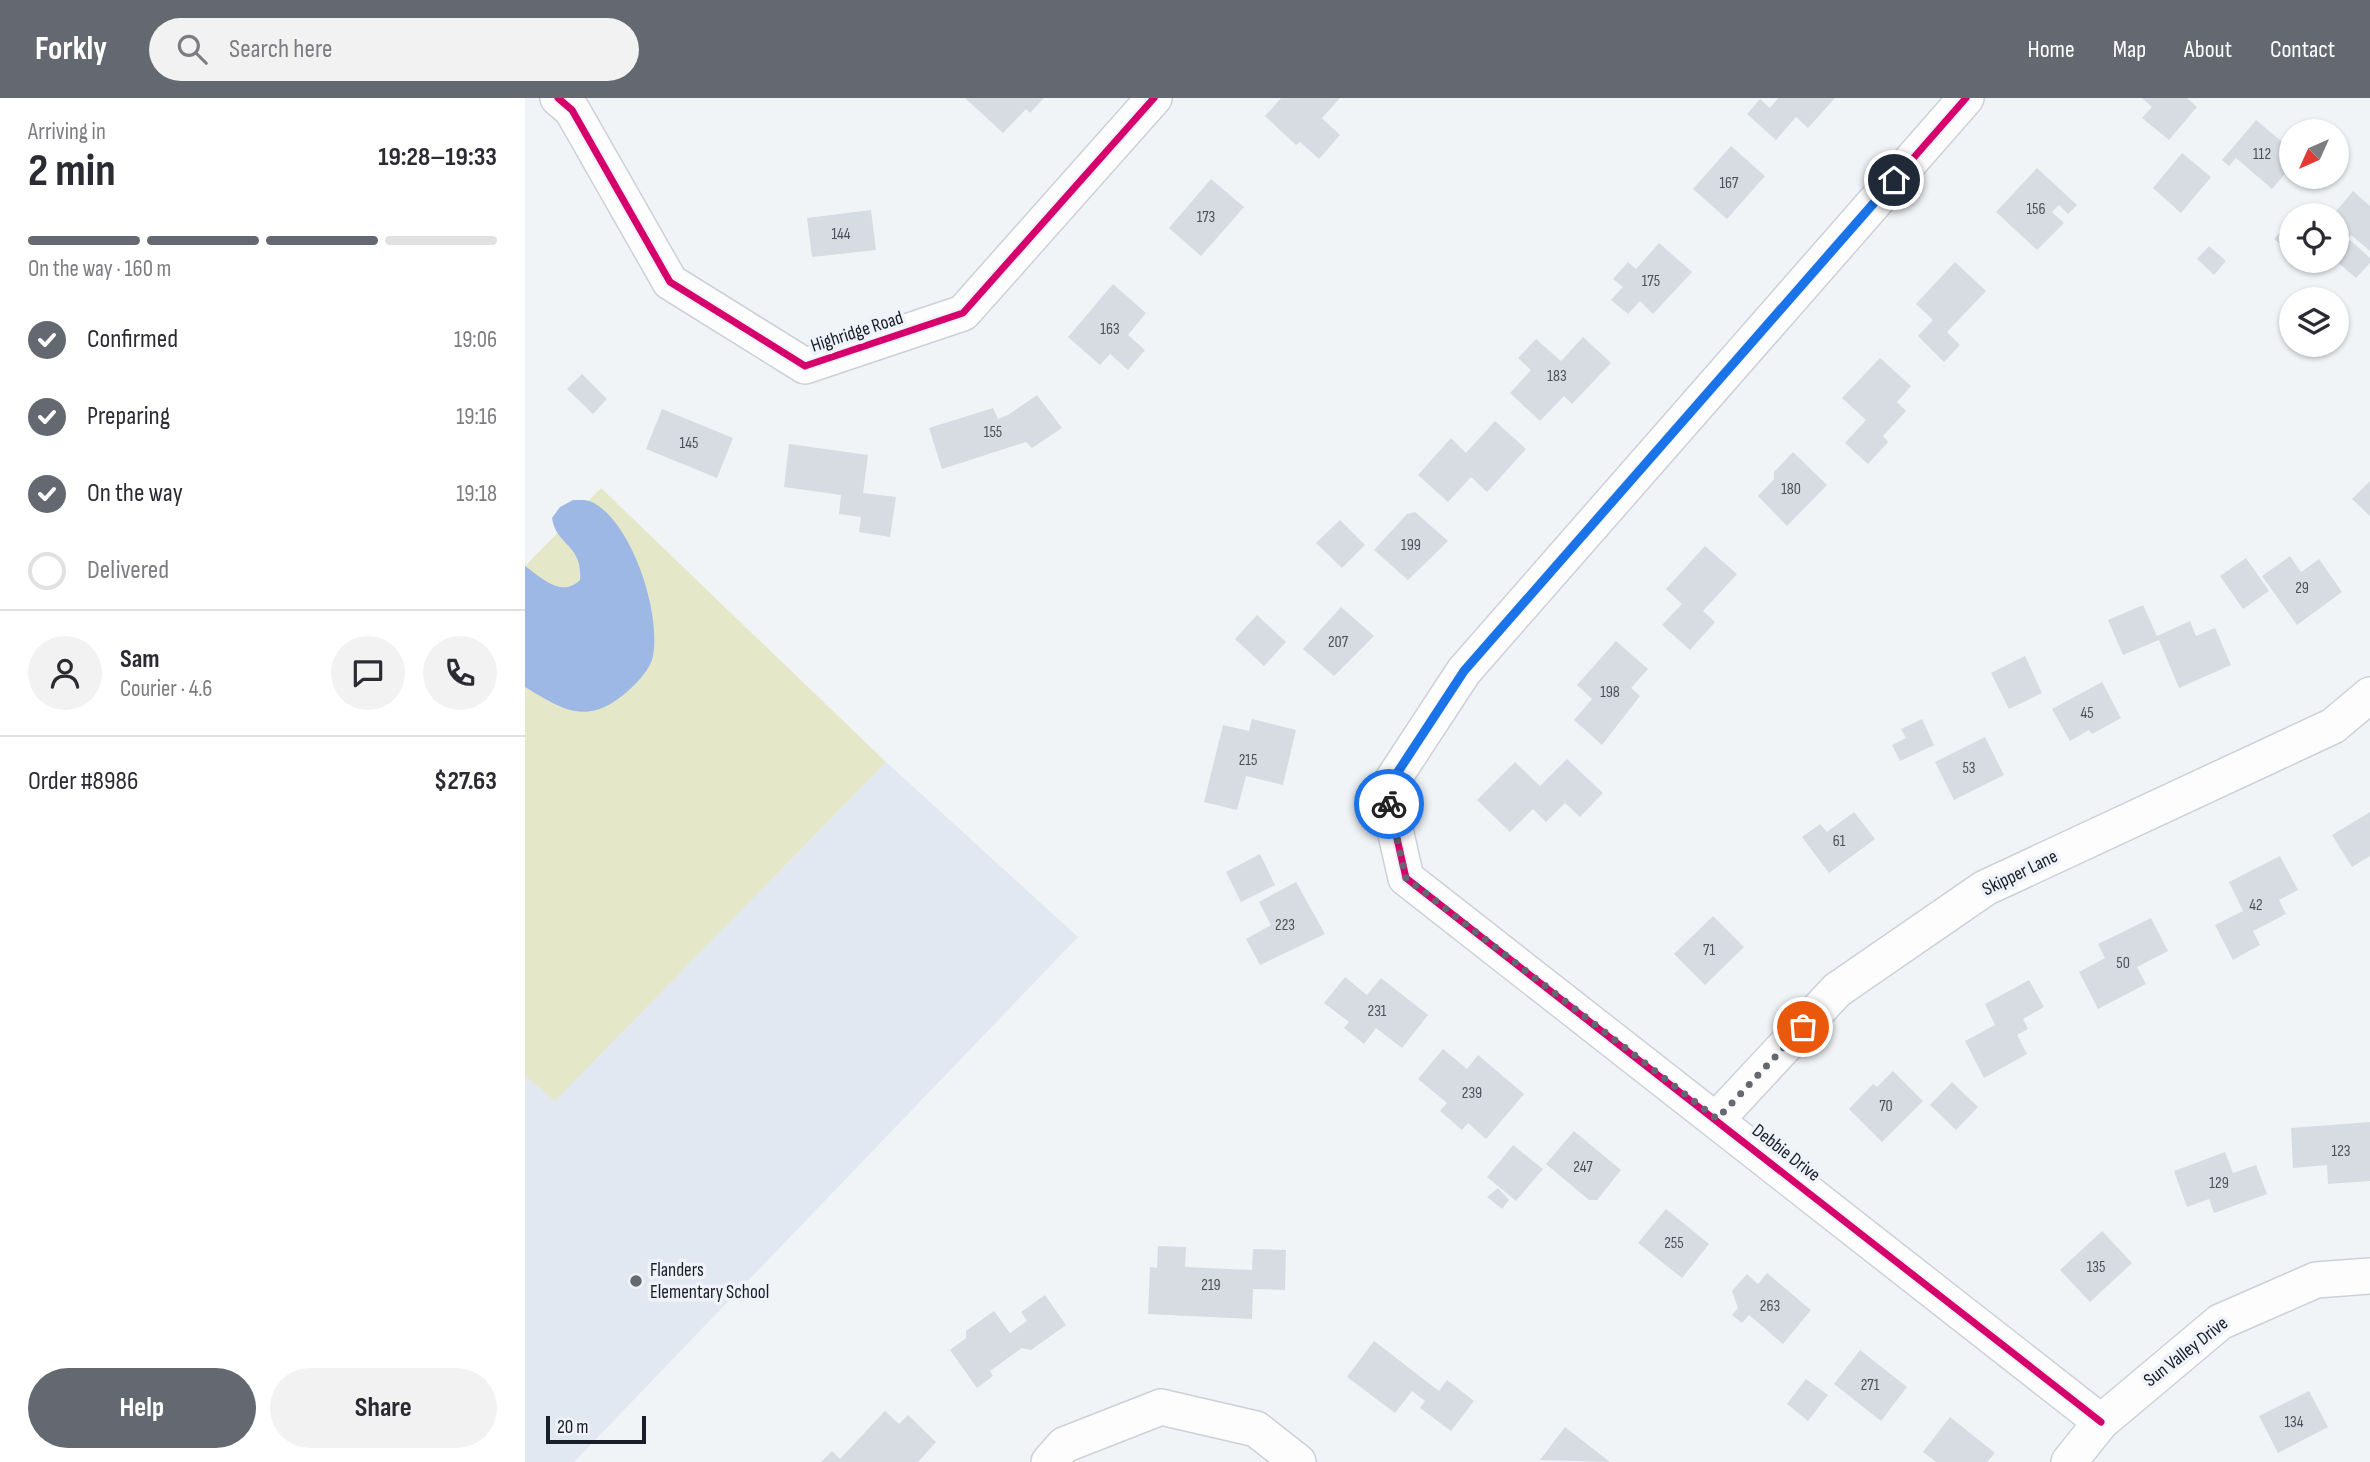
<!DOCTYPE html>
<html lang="en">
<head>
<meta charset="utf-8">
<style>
  :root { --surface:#fff; --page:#f2f2f3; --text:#2b2b33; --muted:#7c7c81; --line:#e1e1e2; --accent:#636871 }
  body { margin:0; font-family:"Sofia Sans Condensed",sans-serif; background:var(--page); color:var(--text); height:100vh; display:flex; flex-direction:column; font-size:26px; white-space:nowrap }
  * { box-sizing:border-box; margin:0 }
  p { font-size:23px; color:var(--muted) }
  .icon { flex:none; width:38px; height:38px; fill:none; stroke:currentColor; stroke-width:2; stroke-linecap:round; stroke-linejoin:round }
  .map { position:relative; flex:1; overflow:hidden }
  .panel { display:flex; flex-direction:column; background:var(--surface); width:525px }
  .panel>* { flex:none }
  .needle { width:46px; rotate:225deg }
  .controls { position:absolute; left:1754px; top:21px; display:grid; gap:14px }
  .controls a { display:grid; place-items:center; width:70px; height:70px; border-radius:50%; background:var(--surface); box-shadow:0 2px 5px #0004; font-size:35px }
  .scale { position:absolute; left:21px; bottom:18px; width:100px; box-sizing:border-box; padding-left:7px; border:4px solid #171d29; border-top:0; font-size:19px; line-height:24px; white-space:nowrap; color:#171d29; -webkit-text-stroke:5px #eff3f9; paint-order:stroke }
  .pin { position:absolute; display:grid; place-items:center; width:60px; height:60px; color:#fff; margin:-30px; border:4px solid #fff; border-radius:50%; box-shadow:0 2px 7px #0007 }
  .courier { position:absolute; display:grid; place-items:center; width:70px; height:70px; margin:-35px; border:5px solid #1a73e8; border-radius:50%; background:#fff; color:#222; box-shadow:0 2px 9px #0007 }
  .headline em { font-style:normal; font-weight:700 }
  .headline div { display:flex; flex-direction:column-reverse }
  .headline { display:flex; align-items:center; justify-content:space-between; height:119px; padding:0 28px }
  h1 { font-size:46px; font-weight:700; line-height:52px }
  .bar { display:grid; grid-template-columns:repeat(4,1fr); gap:10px 7px; align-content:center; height:84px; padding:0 28px }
  .bar i { height:9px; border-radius:5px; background:var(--line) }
  .bar .active { background:var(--accent) }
  .bar p { grid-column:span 4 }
  .line { display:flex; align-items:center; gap:18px; padding:0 28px; border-top:2px solid var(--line) }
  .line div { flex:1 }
  .round { display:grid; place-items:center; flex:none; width:74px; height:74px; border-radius:37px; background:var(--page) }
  ol { padding:0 28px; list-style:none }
  li { display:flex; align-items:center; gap:21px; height:77px }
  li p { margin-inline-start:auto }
  li .icon { padding:7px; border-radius:50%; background:var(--accent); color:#fff; stroke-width:4 }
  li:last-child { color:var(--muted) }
  li i { width:38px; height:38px; border:4px solid var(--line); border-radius:50% }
  .primary-button { display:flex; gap:14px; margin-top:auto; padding:14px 28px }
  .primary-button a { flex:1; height:80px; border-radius:42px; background:var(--accent); color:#fff; font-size:28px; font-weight:700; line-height:80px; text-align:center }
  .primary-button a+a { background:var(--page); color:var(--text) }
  header { display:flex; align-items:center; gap:42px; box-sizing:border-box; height:98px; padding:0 35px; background:var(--accent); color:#fff }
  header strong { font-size:33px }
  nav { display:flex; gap:38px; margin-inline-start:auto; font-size:24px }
  .search { width:490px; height:63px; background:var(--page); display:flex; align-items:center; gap:18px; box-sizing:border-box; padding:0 24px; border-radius:38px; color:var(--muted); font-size:26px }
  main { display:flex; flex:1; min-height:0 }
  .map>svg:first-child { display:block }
</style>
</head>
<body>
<header>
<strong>Forkly</strong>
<div class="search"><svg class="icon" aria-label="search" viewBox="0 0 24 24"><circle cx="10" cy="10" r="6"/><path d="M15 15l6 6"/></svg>Search here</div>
<nav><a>Home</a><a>Map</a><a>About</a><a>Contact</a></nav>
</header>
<main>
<section class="panel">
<div class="headline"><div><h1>2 min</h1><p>Arriving in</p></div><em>19:28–19:33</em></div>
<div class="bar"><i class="active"></i><i class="active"></i><i class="active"></i><i></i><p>On the way · 160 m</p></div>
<ol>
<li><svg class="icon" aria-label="check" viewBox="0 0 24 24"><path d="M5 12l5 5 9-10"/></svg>Confirmed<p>19:06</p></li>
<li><svg class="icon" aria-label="check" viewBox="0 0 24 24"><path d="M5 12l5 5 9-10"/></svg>Preparing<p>19:16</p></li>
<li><svg class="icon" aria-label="check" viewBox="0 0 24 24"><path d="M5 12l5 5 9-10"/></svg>On the way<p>19:18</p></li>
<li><i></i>Delivered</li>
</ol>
<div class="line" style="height:126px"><a class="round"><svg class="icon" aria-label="person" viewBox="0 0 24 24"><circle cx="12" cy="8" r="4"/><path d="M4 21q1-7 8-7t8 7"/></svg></a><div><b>Sam</b><p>Courier · 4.6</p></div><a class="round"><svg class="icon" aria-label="chat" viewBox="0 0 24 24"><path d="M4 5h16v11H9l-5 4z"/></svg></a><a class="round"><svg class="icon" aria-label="phone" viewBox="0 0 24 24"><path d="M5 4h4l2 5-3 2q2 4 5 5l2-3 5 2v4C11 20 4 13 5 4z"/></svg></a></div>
<div class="line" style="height:91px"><div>Order #8986</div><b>$27.63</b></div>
<div class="primary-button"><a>Help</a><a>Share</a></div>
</section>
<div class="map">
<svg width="1845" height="1364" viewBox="0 0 1845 1364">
  <rect width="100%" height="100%" fill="#f1f4f7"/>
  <!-- built -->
  <polygon fill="#e1e8f2" points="361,664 553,839 49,1364 0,1364 0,978 30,1002"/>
  <!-- green -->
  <polygon fill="#e5e8c8" points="76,390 361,664 30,1003 0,978 0,468"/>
  <!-- water -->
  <path fill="#9eb8e6" d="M48 402C54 402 63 401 69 405 108 427 136 515 128 558 126 570 113 584 104 592 64 628 41 614 0 589V468C15 478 36 501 55 482 58 446 31 448 27 420L35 409Z"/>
  <!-- building -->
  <g fill="#d7dce3">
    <polygon points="440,0 519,0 505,15 501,11 478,35"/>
    <polygon points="756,0 815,0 797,20 815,37 794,61 775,44 771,47 740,18"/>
    <polygon points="1253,0 1310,0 1283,30 1271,19 1251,42 1222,16 1235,1 1245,10"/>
    <polygon points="1617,0 1662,0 1672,9 1644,42 1617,20 1627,9"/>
    <polygon points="1731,22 1766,51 1766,69 1747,91 1711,60 1704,68 1697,62"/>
    <polygon points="1206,48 1240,78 1202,121 1168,91"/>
    <polygon points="1657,55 1686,79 1656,115 1628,90"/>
    <polygon points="1512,70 1552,107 1543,116 1534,107 1527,114 1539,125 1512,152 1471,114"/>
    <polygon points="686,81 719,109 676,158 644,130"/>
    <polygon points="1828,93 1845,108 1845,153 1826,137 1816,150 1811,146 1811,117 1808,117"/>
    <polygon points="346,112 351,152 287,159 282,120"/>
    <polygon points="1766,122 1766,155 1749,141"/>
    <polygon points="1825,142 1845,160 1845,165 1831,180 1811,163 1811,157"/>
    <polygon points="1134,145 1167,174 1128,216 1115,203 1103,216 1086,202 1098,189 1088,181 1103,164 1111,171"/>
    <polygon points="1684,148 1701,163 1689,177 1672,161"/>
    <polygon points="1430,164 1461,193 1422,234 1435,247 1419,264 1393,238 1408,222 1391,206"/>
    <polygon points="588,186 621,215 603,237 620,252 603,272 585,256 575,267 543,239"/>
    <polygon points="1058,239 1086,265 1047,306 1039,298 1015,323 985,295 1006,272 993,260 1011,241 1036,263"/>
    <polygon points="1355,260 1386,288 1372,304 1381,313 1358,338 1363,344 1343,366 1320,345 1341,322 1317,300"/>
    <polygon points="57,276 82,301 68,316 42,291"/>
    <polygon points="512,297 537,330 507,350 501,344 417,371 404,330 468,310 473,321 483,317"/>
    <polygon points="137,311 208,340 192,380 121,351"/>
    <polygon points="970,323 1001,351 962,394 946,379 923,404 893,377 926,340 941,355"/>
    <polygon points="264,346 343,357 338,395 371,399 365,439 334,434 336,419 314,416 316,397 259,389"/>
    <polygon points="1268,354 1302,387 1262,428 1233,398 1249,381 1249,374"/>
    <polygon points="1845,383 1845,418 1827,401"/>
    <polygon points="890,414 923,443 883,482 849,452 882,416"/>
    <polygon points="815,422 840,447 817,470 791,445"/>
    <polygon points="1180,448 1212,476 1178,513 1190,524 1165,552 1137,527 1157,506 1141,491"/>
    <polygon points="1765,458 1776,474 1794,461 1817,494 1772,527 1737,478"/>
    <polygon points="1721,460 1744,493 1718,511 1695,478"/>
    <polygon points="1618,507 1632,538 1665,523 1671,538 1690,530 1706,567 1654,590 1634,542 1598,557 1583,522"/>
    <polygon points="816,509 849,538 809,578 778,551"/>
    <polygon points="732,517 761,544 739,568 710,541"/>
    <polygon points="1091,543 1123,571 1106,590 1115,598 1077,647 1049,622 1067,601 1052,587"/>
    <polygon points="1500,558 1517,595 1484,611 1466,575"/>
    <polygon points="1577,584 1596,620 1567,636 1564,632 1545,643 1527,611"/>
    <polygon points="727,621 771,632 758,687 721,678 712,712 679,704 698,627 724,633"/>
    <polygon points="1397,621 1409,647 1375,663 1367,647 1381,640 1376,631"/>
    <polygon points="1460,639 1479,677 1429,702 1410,664"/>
    <polygon points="1042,661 1078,695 1055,719 1040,705 1021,724 1008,711 985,734 952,702 990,664 1015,688"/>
    <polygon points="1329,714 1350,741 1304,775 1277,739 1295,726 1302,734"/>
    <polygon points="1845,714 1845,758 1827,769 1807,737"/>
    <polygon points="735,756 750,787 716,804 701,774"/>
    <polygon points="1755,758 1773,792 1754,802 1761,816 1728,833 1735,847 1708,862 1690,827 1718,813 1704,784"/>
    <polygon points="771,784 800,836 735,867 721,841 746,827 734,804"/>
    <polygon points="1188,818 1219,849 1180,887 1149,856"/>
    <polygon points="1626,820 1643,853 1612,869 1621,886 1573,911 1554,874 1580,860 1573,846"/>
    <polygon points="820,879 842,897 856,880 903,917 877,950 851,930 839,946 819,930 824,924 799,905"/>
    <polygon points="1504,882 1519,909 1498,921 1503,931 1492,937 1502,956 1459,980 1440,943 1470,927 1460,906"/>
    <polygon points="918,951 942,971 953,957 999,996 961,1041 943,1025 937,1032 915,1013 922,1005 893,981"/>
    <polygon points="1368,973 1398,1003 1357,1044 1324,1011 1348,986 1352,989"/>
    <polygon points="1427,984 1453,1009 1431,1032 1405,1007"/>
    <polygon points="1845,1024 1845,1083 1803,1086 1802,1067 1768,1070 1766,1030"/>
    <polygon points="1049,1033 1096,1072 1072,1102 1064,1102 1021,1066"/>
    <polygon points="988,1047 1018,1071 991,1103 962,1079"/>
    <polygon points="1700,1054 1708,1075 1731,1067 1742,1096 1689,1115 1684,1101 1662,1109 1649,1073"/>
    <polygon points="973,1090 984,1102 977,1111 962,1099"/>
    <polygon points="1141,1111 1184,1146 1157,1180 1113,1145"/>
    <polygon points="1577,1133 1607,1165 1565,1204 1535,1172"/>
    <polygon points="633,1148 661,1149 660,1169 727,1172 728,1151 761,1152 760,1192 728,1191 727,1221 623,1216 625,1169 632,1170"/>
    <polygon points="1242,1175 1286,1212 1258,1246 1224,1217 1217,1225 1207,1217 1213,1210 1207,1193 1222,1176 1233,1186"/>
    <polygon points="520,1197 541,1227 506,1252 497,1250 465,1273 468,1278 452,1290 425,1252 441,1240 441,1233 469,1213 485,1235 502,1223 496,1214"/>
    <polygon points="849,1243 914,1293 922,1282 949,1303 926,1333 895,1310 900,1303 887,1293 870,1315 822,1279"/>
    <polygon points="1335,1252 1382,1289 1356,1323 1309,1286"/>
    <polygon points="1281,1281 1303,1297 1283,1323 1262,1306"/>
    <polygon points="1784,1293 1803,1329 1753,1355 1734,1318"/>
    <polygon points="360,1313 374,1326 383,1317 411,1344 393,1364 296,1364 307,1353 315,1361"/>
    <polygon points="1425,1319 1470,1355 1462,1364 1411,1364 1398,1354"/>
    <polygon points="1040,1329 1085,1364 1015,1362"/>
  </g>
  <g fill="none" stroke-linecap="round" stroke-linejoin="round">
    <!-- street casing -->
    <g stroke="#ccd1d9" stroke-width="38">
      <g id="street">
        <polyline points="33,0 47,12 145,184 280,268 438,215 629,0"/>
        <polyline points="1441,0 939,573 861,692 881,780 1576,1324"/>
        <polyline points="1192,1021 1312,892 1460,790 1808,628 1845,597"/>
        <polyline points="524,1364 539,1347 636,1309 731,1331 773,1364"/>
        <polyline points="1544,1364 1576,1324 1695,1224 1791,1182 1845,1178"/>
      </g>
    </g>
    <!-- street -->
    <use href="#street" stroke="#fdfdfe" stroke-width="35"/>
    <!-- cycleway casing -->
    <g stroke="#eff3f9" stroke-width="11">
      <g id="cycleway">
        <polyline points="33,0 47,12 145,184 280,268 438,215 629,0"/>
        <polyline points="1441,0 939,573 861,692 881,780 1576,1324"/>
      </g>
    </g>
    <!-- cycleway -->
    <use href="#cycleway" stroke="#d6006c" stroke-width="7"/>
  </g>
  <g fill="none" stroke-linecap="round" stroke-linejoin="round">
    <!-- done -->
    <polyline stroke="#636871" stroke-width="7" stroke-dasharray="0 12.6" points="864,706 881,780 1192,1021 1278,929"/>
    <!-- route -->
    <polyline stroke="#1a73e8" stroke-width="9" points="864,706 861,692 939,573 1369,82"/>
  </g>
  <!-- markers -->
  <circle fill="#636871" stroke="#eff3f9" stroke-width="2.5" cx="111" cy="1183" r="7"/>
  <g text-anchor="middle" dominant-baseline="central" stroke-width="7" stroke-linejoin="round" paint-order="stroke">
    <!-- number labels -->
    <g font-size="16" fill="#4a505a">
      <text x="1737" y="56">112</text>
      <text x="1204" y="85">167</text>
      <text x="1511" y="111">156</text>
      <text x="681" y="119">173</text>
      <text x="316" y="136">144</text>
      <text x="1126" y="183">175</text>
      <text x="585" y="231">163</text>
      <text x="1032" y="278">183</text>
      <text x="468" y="334">155</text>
      <text x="164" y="345">145</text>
      <text x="1266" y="391">180</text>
      <text x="886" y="447">199</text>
      <text x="1777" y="490">29</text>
      <text x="813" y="544">207</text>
      <text x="1085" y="594">198</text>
      <text x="1562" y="615">45</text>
      <text x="723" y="662">215</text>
      <text x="1444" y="670">53</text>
      <text x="1314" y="743">61</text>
      <text x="1731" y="807">42</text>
      <text x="760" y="827">223</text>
      <text x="1184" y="852">71</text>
      <text x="1598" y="865">50</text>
      <text x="852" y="913">231</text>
      <text x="947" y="995">239</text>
      <text x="1361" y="1008">70</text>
      <text x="1816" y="1053">123</text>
      <text x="1058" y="1069">247</text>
      <text x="1694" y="1085">129</text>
      <text x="1149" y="1145">255</text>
      <text x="1571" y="1169">135</text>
      <text x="686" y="1187">219</text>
      <text x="1245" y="1208">263</text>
      <text x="1345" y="1287">271</text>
      <text x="1769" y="1324">134</text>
    </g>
    <!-- street labels -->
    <g font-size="19" fill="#171d29" stroke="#eff3f9">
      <text transform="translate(332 234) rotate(-18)">Highridge Road</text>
      <text transform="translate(1495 775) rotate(-26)">Skipper Lane</text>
      <text transform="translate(1261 1055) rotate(38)">Debbie Drive</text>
      <text transform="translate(1661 1254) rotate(-38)">Sun Valley Drive</text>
    </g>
    <!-- poi labels -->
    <g font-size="19" fill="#171d29" stroke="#eff3f9" text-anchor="start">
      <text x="125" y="1172">Flanders<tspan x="125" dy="22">Elementary School</tspan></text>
    </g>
  </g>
</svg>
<div class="controls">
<a><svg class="needle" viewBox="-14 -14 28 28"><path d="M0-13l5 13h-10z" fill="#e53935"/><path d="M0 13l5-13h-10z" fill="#7c7c81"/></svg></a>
<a><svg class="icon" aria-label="locate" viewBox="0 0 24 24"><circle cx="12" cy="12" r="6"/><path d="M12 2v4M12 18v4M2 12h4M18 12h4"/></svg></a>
<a><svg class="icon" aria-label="layers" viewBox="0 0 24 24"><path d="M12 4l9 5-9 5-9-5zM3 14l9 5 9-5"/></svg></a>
</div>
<div class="scale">20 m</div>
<div class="pin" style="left:1278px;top:929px;background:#ea580c"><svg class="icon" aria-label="bag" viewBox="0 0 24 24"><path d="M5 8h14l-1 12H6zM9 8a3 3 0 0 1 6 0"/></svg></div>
<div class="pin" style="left:1369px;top:82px;background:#1f2937"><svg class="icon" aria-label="home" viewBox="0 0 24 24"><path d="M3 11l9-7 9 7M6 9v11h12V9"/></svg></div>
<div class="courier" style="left:864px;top:706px"><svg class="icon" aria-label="bike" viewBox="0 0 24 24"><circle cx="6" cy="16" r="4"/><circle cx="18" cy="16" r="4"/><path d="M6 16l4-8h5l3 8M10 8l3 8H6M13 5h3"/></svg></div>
</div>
</main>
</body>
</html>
